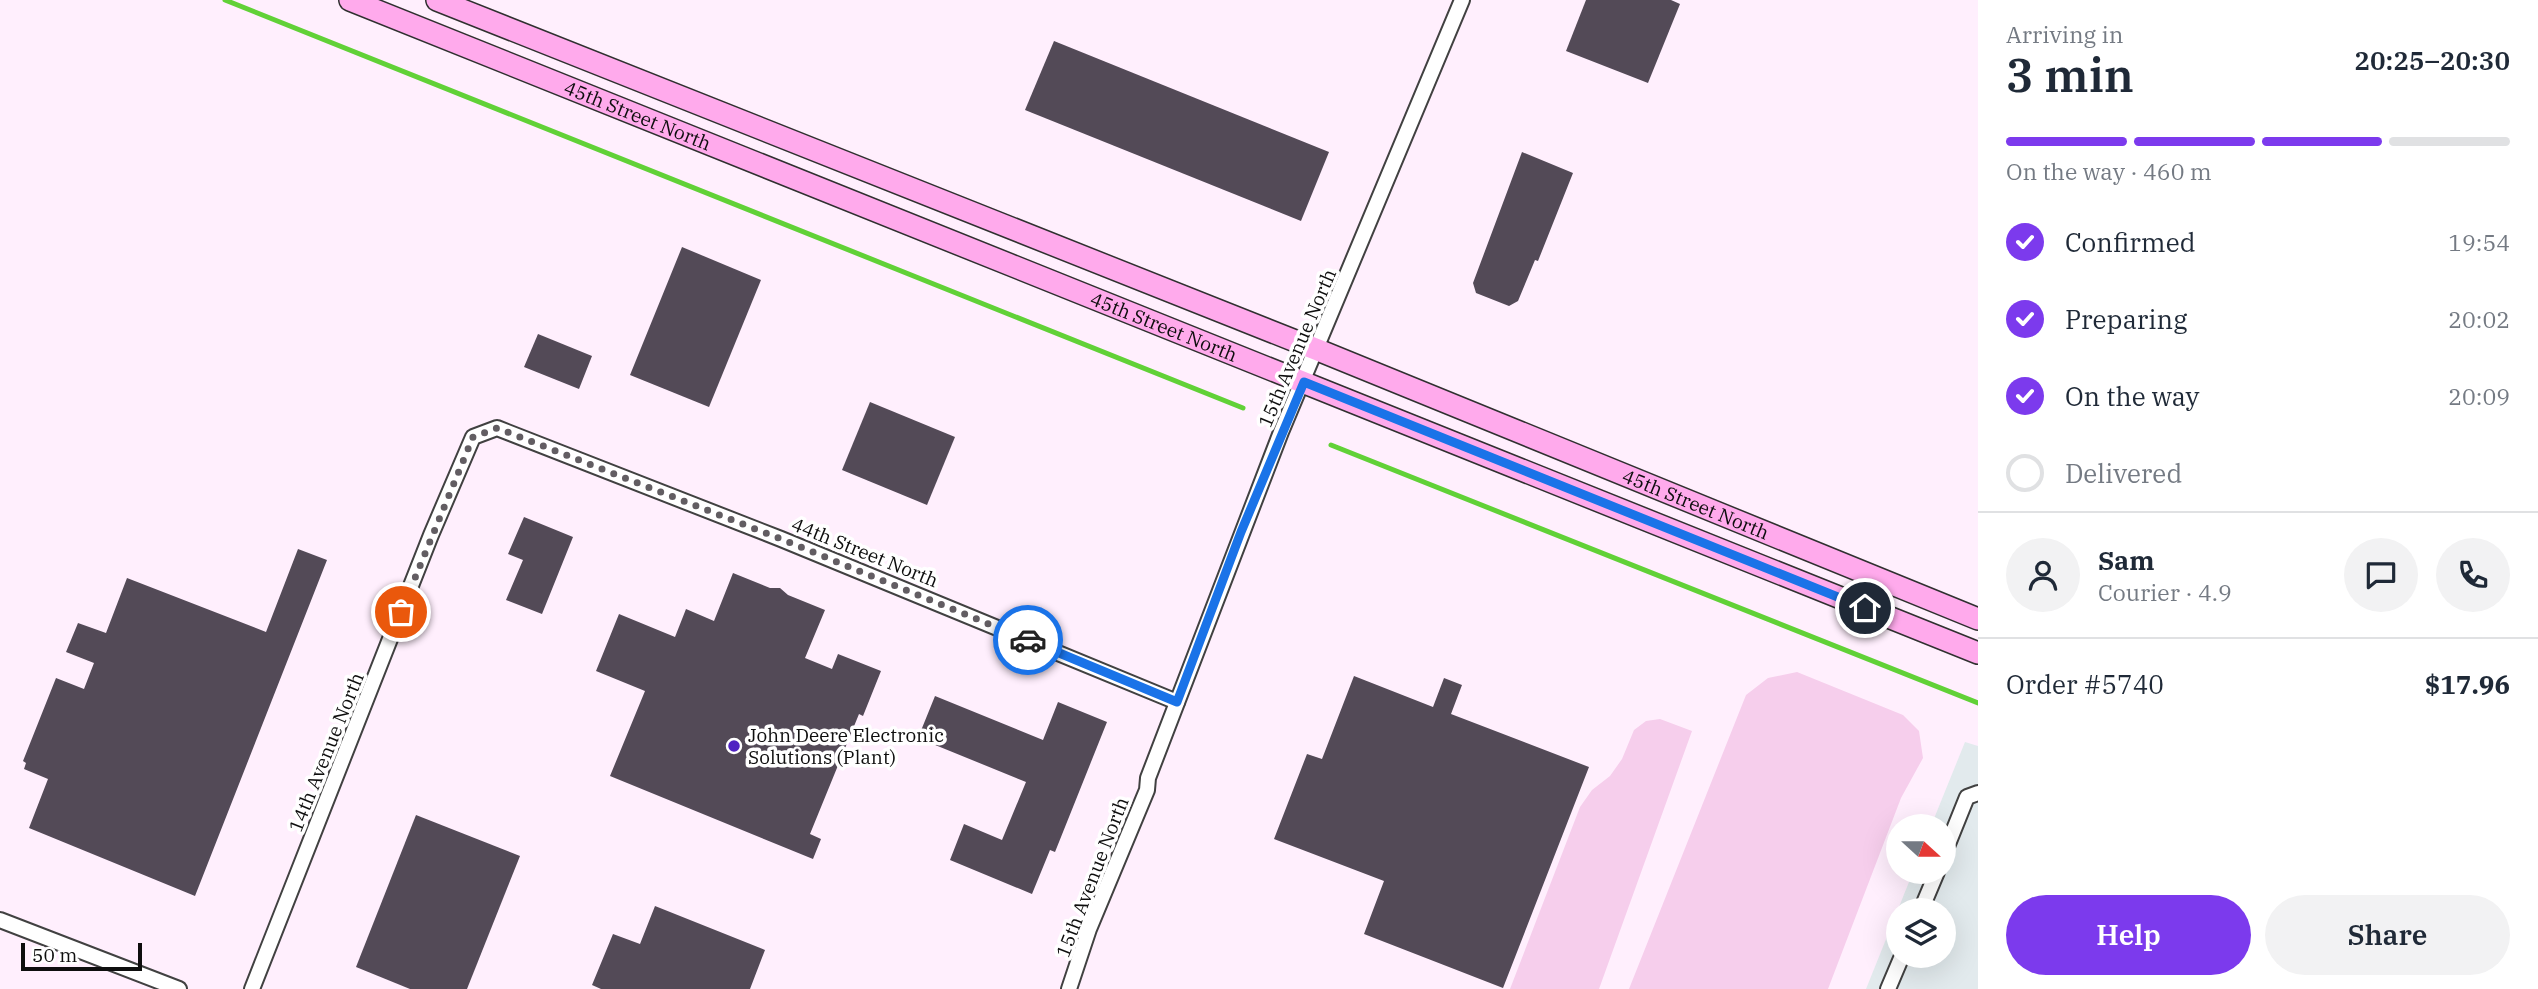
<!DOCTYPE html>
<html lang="en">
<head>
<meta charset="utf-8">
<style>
  :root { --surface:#fff; --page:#f2f2f3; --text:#1f2937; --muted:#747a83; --line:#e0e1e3; --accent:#7c3aed }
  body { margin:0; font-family:"IBM Plex Serif",serif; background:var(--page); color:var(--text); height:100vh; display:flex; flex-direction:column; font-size:26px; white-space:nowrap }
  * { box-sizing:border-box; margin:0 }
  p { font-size:23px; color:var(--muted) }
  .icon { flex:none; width:38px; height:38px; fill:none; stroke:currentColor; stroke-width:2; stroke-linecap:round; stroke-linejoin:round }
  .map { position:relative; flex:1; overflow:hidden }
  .panel { display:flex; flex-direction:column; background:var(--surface); width:560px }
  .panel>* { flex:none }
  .needle { width:46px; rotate:111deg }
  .controls { position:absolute; left:1886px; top:814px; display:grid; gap:14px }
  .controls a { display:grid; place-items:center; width:70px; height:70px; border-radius:50%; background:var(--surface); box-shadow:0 7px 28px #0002; font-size:35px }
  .scale { position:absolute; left:21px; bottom:18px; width:121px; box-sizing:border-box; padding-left:7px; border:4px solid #0e0e0e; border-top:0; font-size:19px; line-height:24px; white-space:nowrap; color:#0e0e0e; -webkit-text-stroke:5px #fff; paint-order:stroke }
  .pin { position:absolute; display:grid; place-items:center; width:60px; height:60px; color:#fff; margin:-30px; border:4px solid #fff; border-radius:50%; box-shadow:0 2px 7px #0007 }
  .courier { position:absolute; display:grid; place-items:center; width:70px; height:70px; margin:-35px; border:5px solid #1a73e8; border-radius:50%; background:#fff; color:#222; box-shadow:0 2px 9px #0007 }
  .summary em { font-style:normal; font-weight:600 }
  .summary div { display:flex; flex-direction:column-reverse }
  .summary { display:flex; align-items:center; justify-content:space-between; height:119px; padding:0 28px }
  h1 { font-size:46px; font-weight:600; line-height:52px }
  .bar { display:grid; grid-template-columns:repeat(4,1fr); gap:10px 7px; align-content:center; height:84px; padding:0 28px }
  .bar i { height:9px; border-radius:5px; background:var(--line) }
  .bar .current { background:var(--accent) }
  .bar p { grid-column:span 4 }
  .line { display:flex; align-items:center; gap:18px; padding:0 28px; border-top:2px solid var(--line) }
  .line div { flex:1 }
  .round { display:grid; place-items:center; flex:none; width:74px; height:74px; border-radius:37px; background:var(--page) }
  ol { padding:0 28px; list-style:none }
  li { display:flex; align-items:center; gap:21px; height:77px }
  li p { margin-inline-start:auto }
  li .icon { padding:7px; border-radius:50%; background:var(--accent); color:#fff; stroke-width:4 }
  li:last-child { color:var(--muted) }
  li i { width:38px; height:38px; border:4px solid var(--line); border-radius:50% }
  .button { display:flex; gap:14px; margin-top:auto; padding:14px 28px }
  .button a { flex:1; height:80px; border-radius:42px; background:var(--accent); color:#fff; font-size:28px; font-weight:600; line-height:80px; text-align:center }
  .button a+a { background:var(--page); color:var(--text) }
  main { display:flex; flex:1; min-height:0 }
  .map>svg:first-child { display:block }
</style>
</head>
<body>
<main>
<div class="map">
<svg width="1978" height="989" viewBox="0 0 1978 989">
  <rect width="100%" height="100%" fill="#ffeffd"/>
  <!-- industrial -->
  <path fill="#e2eaed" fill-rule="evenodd" d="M1965 742 1978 746V989H1866L1913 872H1944V826H1931ZM1899 910H1944V956H1899Z"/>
  <!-- farmland -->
  <g fill="#f6ceec">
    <polygon points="1797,672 1903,715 1919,731 1923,758 1901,798 1828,989 1629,989 1746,695 1768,678"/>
    <polygon points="1660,719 1692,731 1599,989 1510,989 1580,807 1592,790 1610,776 1622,759 1634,730 1646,721"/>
  </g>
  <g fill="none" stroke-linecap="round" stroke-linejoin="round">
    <!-- stream -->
    <g stroke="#61d137" stroke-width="5">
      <polyline points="225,0 1243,408"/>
      <polyline points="1331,445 1978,703"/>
    </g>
  </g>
  <!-- building -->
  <g fill="#534a57">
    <polygon points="1586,0 1671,0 1680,4 1648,83 1566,51"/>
    <polygon points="1054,41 1329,152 1301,221 1025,110"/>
    <polygon points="1522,152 1573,173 1538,261 1535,260 1518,301 1509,306 1476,293 1473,283"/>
    <polygon points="682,247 761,280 709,407 630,375"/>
    <polygon points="538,334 592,356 579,389 524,367"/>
    <polygon points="870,402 955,437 927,505 842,470"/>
    <polygon points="524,517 573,537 542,614 506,600 523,560 508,554"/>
    <polygon points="298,549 327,560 195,896 29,828 48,779 24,769 26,763 23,761 56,678 84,689 94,663 66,652 78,623 106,633 127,578 266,632"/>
    <polygon points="733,573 770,588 780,588 788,595 825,610 805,658 832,669 838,654 881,671 863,716 859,714 810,834 821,839 813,859 610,776 645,691 596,671 619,614 675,637 686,609 714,621"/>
    <polygon points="1354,676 1433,707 1444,678 1462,685 1451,714 1589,767 1503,988 1364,934 1384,881 1274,839 1307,754 1322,759"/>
    <polygon points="935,696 1043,740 1058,702 1107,722 1055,852 1050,850 1032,894 950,860 964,824 1002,840 1026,782 918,738"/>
    <polygon points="416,815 520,856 467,989 410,989 356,967"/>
    <polygon points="655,906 765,950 750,989 601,989 592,985 613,934 640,944"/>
  </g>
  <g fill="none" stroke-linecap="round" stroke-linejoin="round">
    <!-- minor casing -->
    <g stroke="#414141" stroke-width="18">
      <g id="minor">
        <polyline points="1944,854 1967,797 1978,793"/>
        <polyline points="1921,910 1937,872"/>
        <polyline points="0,920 179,989"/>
        <polyline points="252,989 431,535 473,437 497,428 781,539 1177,702"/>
        <polyline points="1069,989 1089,929 1147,790 1148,778 1281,432 1462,0"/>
        <polyline points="1888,989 1902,956"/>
      </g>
    </g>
    <!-- secondary casing -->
    <g stroke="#303030" stroke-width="24">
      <g id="secondary">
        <path id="s1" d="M350 0 1978 653"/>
        <path id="s2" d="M437 0 1318 350 1978 619"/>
      </g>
    </g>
    <!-- minor -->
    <use href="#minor" stroke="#fff" stroke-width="14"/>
    <!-- secondary -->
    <use href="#secondary" stroke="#ffaaec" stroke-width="21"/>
  </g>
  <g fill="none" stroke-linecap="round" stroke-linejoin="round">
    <!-- done -->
    <polyline stroke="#625d62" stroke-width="7" stroke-dasharray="0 12.6" points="401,612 473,437 497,428 781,539 1028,640"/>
    <!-- route -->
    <polyline stroke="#1a73e8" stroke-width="9" points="1028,640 1177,702 1241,532 1304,382 1865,608"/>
  </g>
  <!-- markers -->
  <circle fill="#4f22c2" stroke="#fff" stroke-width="2.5" cx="734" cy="746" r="7"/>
  <g text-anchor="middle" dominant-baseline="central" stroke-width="7" stroke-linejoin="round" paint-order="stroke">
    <!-- street labels -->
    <g font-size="19" fill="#0e0e0e" stroke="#fff">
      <text stroke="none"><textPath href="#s1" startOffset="310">45th Street North</textPath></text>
      <text stroke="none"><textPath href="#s1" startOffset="877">45th Street North</textPath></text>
      <text transform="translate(1297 348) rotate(-67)">15th Avenue North</text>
      <text stroke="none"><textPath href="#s2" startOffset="1356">45th Street North</textPath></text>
      <text transform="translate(865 552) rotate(22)">44th Street North</text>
      <text transform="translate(326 752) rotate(-68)">14th Avenue North</text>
      <text transform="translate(1092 877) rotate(-69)">15th Avenue North</text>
    </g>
    <!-- poi labels -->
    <g font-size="19" fill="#0e0e0e" stroke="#fff" text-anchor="start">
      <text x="748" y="735">John Deere Electronic<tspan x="748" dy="22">Solutions (Plant)</tspan></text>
    </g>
  </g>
</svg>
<div class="controls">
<a><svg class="needle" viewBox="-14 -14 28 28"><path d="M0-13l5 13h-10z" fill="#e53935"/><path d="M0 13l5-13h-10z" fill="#747a83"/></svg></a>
<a><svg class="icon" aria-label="layers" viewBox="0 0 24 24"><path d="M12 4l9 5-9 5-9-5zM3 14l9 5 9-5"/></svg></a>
</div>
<div class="scale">50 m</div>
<div class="pin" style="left:401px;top:612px;background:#ea580c"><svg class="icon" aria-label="bag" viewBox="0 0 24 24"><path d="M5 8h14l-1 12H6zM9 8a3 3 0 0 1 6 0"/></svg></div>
<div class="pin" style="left:1865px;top:608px;background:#1f2937"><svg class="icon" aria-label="home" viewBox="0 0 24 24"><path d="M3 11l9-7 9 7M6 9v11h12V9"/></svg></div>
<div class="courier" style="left:1028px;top:640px"><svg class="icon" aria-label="car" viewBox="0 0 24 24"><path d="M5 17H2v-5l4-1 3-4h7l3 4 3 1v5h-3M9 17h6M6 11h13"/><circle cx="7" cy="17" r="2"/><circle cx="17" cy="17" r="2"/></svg></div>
</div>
<section class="panel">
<div class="summary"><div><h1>3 min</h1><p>Arriving in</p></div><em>20:25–20:30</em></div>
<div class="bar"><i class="current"></i><i class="current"></i><i class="current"></i><i></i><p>On the way · 460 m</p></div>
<ol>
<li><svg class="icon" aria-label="check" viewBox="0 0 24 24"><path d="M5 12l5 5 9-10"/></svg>Confirmed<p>19:54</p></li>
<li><svg class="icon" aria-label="check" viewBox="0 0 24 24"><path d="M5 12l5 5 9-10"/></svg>Preparing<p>20:02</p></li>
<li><svg class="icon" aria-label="check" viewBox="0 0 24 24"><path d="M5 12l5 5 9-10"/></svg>On the way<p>20:09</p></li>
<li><i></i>Delivered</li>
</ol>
<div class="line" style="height:126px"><a class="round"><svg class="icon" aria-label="person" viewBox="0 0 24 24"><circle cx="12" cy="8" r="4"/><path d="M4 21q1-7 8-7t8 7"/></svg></a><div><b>Sam</b><p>Courier · 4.9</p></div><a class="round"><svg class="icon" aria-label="chat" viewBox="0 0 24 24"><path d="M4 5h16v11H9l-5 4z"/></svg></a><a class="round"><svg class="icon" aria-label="phone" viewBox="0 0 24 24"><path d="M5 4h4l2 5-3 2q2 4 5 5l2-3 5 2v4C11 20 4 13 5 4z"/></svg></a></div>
<div class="line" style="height:91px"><div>Order #5740</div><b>$17.96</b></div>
<div class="button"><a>Help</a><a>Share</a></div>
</section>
</main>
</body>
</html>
